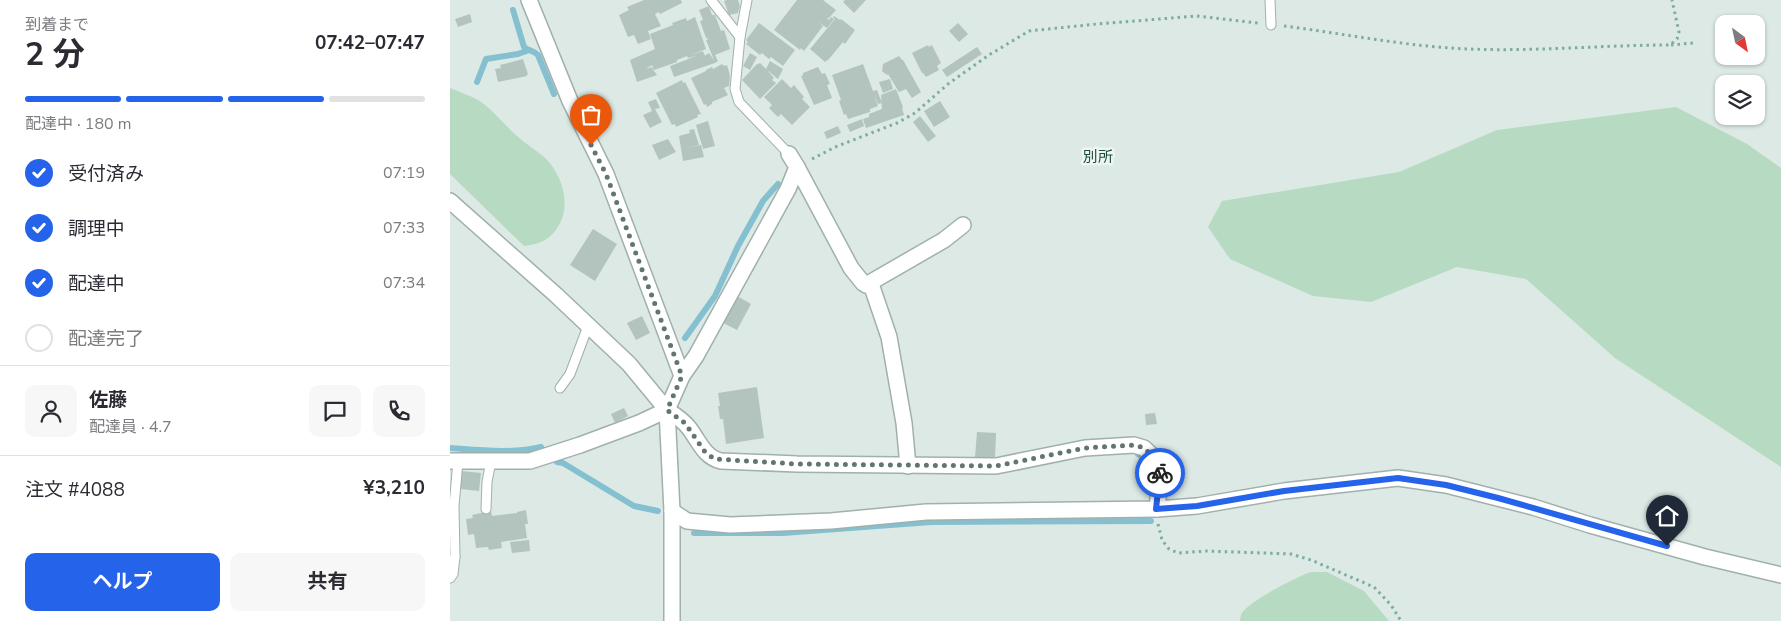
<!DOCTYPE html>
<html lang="ja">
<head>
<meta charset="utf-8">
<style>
  :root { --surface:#fff; --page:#f7f7f7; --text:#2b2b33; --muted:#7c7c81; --line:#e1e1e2; --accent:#2563eb }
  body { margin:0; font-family:"Nunito Sans","Noto Sans JP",sans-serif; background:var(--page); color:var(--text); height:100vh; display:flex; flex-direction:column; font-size:19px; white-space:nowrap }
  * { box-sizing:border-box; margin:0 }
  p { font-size:16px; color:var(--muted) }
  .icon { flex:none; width:28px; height:28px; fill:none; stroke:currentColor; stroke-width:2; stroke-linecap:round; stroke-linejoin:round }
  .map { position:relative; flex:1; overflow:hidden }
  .side { display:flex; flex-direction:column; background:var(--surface); width:450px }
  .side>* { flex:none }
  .needle { width:32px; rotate:147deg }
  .fabs { position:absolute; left:1265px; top:15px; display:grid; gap:10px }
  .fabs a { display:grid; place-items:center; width:50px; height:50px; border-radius:10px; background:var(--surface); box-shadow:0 1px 4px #0004; font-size:25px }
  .pin { position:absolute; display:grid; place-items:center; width:42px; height:42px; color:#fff; margin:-51px -21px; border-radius:50% 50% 50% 0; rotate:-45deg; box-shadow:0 0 5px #0007 }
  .pin .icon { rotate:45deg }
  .courier { position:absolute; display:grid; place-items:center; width:50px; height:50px; margin:-25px; border:4px solid #2563eb; border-radius:50%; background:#fff; color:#222; box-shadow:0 1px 6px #0007 }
  .overview em { font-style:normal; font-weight:700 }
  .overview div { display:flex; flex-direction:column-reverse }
  .overview { display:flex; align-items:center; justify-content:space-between; height:85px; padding:0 25px }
  h1 { font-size:32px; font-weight:700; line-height:38px }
  .bar { display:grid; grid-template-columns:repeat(4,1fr); gap:8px 5px; align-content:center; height:60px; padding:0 25px }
  .bar i { height:6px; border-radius:4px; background:var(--line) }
  .bar .active { background:var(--accent) }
  .bar p { grid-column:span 4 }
  .line { display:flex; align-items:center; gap:12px; padding:0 25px; border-top:1px solid var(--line) }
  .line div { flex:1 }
  .round { display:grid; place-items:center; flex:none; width:52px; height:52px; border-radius:10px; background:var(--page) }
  ol { padding:0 25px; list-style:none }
  li { display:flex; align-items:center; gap:15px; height:55px }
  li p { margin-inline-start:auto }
  li .icon { padding:5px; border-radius:50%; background:var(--accent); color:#fff; stroke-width:4 }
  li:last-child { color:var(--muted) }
  li i { width:28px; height:28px; border:2px solid var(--line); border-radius:50% }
  .cta { display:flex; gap:10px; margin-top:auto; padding:10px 25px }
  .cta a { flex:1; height:58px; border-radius:10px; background:var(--accent); color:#fff; font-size:20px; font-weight:700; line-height:58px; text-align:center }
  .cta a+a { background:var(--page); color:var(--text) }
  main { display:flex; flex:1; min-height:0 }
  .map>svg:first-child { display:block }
</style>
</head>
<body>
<main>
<section class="side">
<div class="overview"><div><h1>2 分</h1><p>到着まで</p></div><em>07:42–07:47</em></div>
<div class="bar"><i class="active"></i><i class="active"></i><i class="active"></i><i></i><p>配達中 · 180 m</p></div>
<ol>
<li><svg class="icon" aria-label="check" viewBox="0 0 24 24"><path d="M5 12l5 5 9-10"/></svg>受付済み<p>07:19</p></li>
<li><svg class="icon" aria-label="check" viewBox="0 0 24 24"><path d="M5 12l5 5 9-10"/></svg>調理中<p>07:33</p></li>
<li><svg class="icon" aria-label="check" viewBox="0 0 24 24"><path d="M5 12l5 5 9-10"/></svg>配達中<p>07:34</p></li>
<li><i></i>配達完了</li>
</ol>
<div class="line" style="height:90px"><a class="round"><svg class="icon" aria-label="person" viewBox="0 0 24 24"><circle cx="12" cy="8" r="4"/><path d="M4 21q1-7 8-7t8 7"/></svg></a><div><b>佐藤</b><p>配達員 · 4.7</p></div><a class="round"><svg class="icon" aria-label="chat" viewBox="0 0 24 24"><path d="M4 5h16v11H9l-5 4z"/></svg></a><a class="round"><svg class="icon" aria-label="phone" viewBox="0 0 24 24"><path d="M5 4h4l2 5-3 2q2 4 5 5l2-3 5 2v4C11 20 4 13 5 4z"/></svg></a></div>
<div class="line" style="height:65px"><div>注文 #4088</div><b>¥3,210</b></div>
<div class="cta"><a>ヘルプ</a><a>共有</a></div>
</section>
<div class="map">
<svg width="1331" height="621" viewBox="0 0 1331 621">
  <rect width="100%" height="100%" fill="#dde9e5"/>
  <!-- green -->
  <g fill="#b6dbc2">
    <path d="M0 88C9 92 19 95 28 100 43 109 54 125 67 136 76 144 86 150 94 157 111 172 121 203 110 223 102 239 91 244 74 246L0 174Z"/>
    <polygon points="1226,107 1297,144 1331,168 1331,467 1165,358 1076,279 1007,267 921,302 863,296 780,259 758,227 772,201 949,172 1047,130"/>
    <path d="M861 572H877L914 591 939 621H790C790 620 791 614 792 613 798 602 848 576 861 572Z"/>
  </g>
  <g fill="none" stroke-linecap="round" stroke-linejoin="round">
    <!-- stream -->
    <g stroke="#84c0cf" stroke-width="6">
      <path d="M63 10 74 47C79 51 84 51 88 55L104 94"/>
      <polyline points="27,82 36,59 68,54 79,50"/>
      <polyline points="235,338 265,296 288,246 313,201 328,184"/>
      <path d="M0 448C28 450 64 454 91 447"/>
      <path d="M688 454C696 459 702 468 703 478"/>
      <polyline points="107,462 113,463 184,506 208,511"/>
      <polyline points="244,533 333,533 481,522 701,521"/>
    </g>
  </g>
  <!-- building -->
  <g fill="#b3c4be">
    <polygon points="194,0 231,0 232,3 210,14 209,12 205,14 211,26 198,31 201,39 188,44 184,35 178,37 169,15 179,10 177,7"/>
    <polygon points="277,0 288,0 290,6 288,13 279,15 274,1"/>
    <polygon points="347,0 373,0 386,10 379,18 377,18 379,20 381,17 384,19 377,28 368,22 373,26 354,51 351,48 350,50 324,30"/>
    <polygon points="395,0 416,0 404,13 393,2"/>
    <polygon points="259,6 262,15 265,15 271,31 274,30 280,49 265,55 268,61 265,63 224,77 220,66 246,56 238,58 237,56 227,60 227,62 204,70 202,65 196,69 202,67 204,71 207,75 187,82 180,60 205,49 200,34 223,25 222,23 236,18 237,21 245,17 256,49 241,55 253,51 255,56 248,60 259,53 264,60 256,40 259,39 256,38 250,21 253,20 249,10"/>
    <polygon points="20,14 22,22 8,27 5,19"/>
    <polygon points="384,16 390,20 391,19 405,30 395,44 393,42 379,59 375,62 360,49 385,19 383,18"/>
    <polygon points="309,23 345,50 333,66 321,57 319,59 312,53 310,55 296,44 298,42 296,40"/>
    <polygon points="508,23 518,34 509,42 499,31"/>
    <polygon points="478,45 479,47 482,45 491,63 487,66 489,70 476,77 473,73 472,73 462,53"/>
    <polygon points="527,47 532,54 497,77 492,70"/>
    <polygon points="300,53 307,57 300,70 293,66"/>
    <polygon points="449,56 452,60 453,60 471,92 462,98 456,89 449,92 438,74 437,75 432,71 433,64"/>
    <polygon points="73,59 78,74 77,75 77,76 48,82 45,69 51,68 50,65"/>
    <polygon points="320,61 333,69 328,79 317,70 324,78 322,80 326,83 310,99 292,80 306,65 310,63 316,69"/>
    <polygon points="272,64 274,66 277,65 280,76 279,86 274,88 278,95 262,102 262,104 257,107 256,104 254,105 241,78 256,71 256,70 262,67 263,69"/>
    <polygon points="413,64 423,91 427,90 432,103 428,104 424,94 428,106 420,109 420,112 398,119 396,114 394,115 389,101 391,100 382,75"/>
    <polygon points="368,67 372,74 375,73 380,84 377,85 382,98 364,105 351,76 353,75 353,73"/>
    <polygon points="332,79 341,88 344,85 354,97 352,99 360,107 342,125 331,114 328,117 319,108 322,105 314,97"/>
    <polygon points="440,79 443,89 433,93 429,82"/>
    <polygon points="232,80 233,83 235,82 251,114 247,115 248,117 226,127 225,124 222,125 206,93"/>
    <polygon points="446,89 453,107 452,108 454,115 416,128 413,119 419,117 419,114 432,109 431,95"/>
    <polygon points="206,99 210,108 205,109 212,122 200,128 193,115 202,111 198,102"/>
    <polygon points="490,101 500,117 484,127 474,111"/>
    <polygon points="470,116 486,136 478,142 463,122"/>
    <polygon points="412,119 414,126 400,132 397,125"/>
    <polygon points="258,121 265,146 253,149 246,125"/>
    <polygon points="388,126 391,133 377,139 374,132"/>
    <polygon points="244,129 249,145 236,148 251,145 254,157 233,161 229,136 240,133 239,130"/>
    <polygon points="218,139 226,152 209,160 202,145"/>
    <polygon points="143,229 167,244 145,281 120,265"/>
    <polygon points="287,296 301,304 287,330 273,323"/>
    <polygon points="192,316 200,333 186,340 177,323"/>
    <polygon points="307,387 314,438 276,444 273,419 270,419 268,406 270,406 268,393"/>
    <polygon points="174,408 178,416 165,423 161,414"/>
    <polygon points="705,413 707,424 696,425 695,414"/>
    <polygon points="527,432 546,433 545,458 525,457"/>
    <polygon points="11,471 31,473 29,491 10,489"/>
    <polygon points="76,510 78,524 75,524 77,538 51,542 52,548 39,550 38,547 26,548 24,534 18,535 16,519 23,518 22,515 41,511 42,516 67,513 67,512"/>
    <polygon points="79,540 80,551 62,553 60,542"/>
  </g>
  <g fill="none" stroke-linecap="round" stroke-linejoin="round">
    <!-- service casing -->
    <g stroke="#a0b0ac" stroke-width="11">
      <g id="service">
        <polyline points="261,0 290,37"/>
        <polyline points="297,0 290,37 285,89 289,102 339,154"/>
        <polyline points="820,0 821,25"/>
        <polyline points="110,388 120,374 138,326"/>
        <polyline points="36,509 37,482 41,461"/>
        <polyline points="0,562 5,557 4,506 8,461"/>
        <polyline points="0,578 3,574 5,557"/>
      </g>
    </g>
    <!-- minor casing -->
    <g stroke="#a0b0ac" stroke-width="18">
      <g id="minor">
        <polyline points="347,167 401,268 413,283 422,287 439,337 454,423 458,466"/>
        <polyline points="416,285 494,240 513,225"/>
        <polyline points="232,376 246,356 338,189 347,167 339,154"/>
        <path d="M217 410C225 415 233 420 239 428 249 441 254 457 271 461L347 464 546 466 635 448 684 445 694 448 708 461 710 478 707 509"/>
        <polyline points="0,461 80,461 130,445 189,423 217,410 232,376 156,174 120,101 79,0"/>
        <polyline points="222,511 237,521 280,525 381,521 476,512 707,509 747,506 834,491 948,478 996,485 1083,507 1140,525 1255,557 1331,575"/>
      </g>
    </g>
    <!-- tertiary casing -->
    <g stroke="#a0b0ac" stroke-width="18">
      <polyline id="tertiary" points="0,201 106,295 179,364 217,410 222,511 222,621"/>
    </g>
    <!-- path -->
    <g stroke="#7eada0" stroke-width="3" stroke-dasharray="2.5 4" stroke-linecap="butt">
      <path d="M834 26C889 33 944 44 1000 48 1073 53 1147 45 1220 45L1227 39 1229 32 1222 0"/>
      <polyline points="1221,45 1243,43"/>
      <polyline points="362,159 385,147 447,123 465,113 498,84 539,55 579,31 647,24 747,16 808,23"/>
      <polyline points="708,524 712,540 719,549 728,553 757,551 841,554 861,560 924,587 941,605 951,621"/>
    </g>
    <!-- service -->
    <use href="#service" stroke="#fff" stroke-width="9"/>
    <!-- minor -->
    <use href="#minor" stroke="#fff" stroke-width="15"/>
    <!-- tertiary -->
    <use href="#tertiary" stroke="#fff" stroke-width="15"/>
  </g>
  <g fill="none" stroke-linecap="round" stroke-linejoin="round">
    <!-- done -->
    <polyline stroke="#627671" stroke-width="5" stroke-dasharray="0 9" points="141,145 156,174 232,376 217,410 235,423 255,452 264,459 347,464 546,466 635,448 684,445 694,448 708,461 710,473"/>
    <!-- route -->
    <polyline stroke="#2563eb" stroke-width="6" points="710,473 706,509 747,506 834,491 948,478 996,485 1048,498 1217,546"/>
  </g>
  <g text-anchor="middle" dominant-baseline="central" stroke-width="5" stroke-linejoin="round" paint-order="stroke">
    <!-- quarter labels -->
    <g font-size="15" fill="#1c4a41" stroke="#eef6f2">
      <text x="648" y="157">別所</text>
    </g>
  </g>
</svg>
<div class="fabs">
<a><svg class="needle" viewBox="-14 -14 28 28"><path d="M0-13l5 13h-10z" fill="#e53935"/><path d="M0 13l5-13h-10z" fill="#7c7c81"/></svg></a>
<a><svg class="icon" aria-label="layers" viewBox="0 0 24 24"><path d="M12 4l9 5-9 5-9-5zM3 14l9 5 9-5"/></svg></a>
</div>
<div class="pin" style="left:141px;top:145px;background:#ea580c"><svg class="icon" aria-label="bag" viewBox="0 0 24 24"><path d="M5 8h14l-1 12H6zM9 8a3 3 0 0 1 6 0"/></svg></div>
<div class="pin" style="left:1217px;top:546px;background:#1f2937"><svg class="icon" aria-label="home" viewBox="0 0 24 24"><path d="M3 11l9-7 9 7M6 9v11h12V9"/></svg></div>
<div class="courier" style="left:710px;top:473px"><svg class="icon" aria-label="bike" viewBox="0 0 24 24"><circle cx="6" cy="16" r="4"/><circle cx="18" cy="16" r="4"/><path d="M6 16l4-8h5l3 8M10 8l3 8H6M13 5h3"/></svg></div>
</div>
</main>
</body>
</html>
